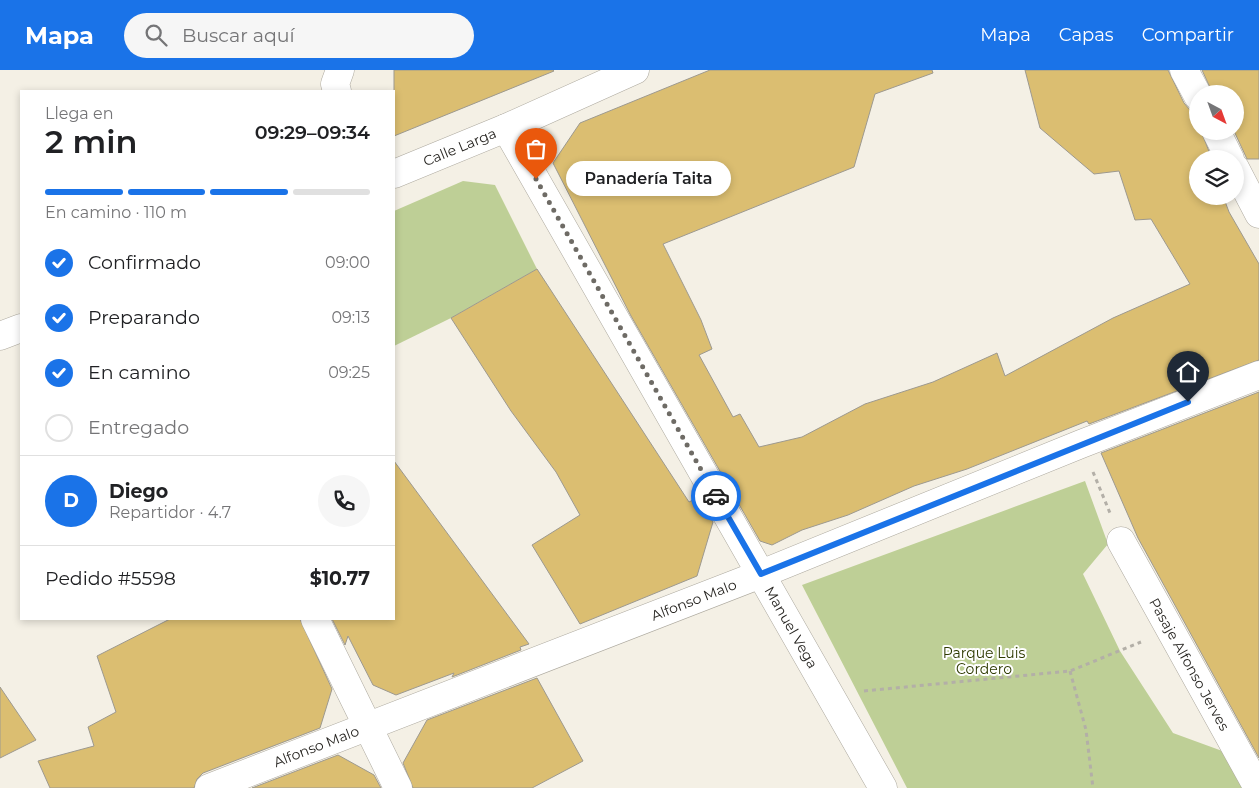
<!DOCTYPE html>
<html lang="es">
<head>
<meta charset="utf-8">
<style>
  :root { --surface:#fff; --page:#f6f6f6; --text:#202124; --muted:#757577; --line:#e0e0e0; --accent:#1a73e8 }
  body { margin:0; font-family:Montserrat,sans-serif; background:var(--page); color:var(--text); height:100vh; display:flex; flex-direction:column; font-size:19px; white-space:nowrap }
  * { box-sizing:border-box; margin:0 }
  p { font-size:16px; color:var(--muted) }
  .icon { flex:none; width:28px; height:28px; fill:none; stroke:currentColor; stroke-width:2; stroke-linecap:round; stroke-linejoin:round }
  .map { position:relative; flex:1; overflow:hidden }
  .panel { position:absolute; left:20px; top:20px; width:375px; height:530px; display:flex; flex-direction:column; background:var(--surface); border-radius:0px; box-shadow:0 2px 8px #0003 }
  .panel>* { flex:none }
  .needle { width:32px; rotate:139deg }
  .fabs { position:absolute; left:1189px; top:15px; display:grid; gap:10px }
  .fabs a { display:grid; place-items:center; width:55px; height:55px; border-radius:50%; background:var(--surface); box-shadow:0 2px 8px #0003; font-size:25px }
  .pin { position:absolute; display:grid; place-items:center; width:42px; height:42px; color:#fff; margin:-51px -21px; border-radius:50% 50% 50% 0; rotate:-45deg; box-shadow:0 0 5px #0007 }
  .pin .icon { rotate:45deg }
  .courier { position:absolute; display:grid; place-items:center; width:50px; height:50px; margin:-25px; border:4px solid #1a73e8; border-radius:50%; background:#fff; color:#222; box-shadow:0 1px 6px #0007 }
  .bubble { position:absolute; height:35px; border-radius:18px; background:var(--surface); box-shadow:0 2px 8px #0003; font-size:16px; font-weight:600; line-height:35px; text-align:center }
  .head em { font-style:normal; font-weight:600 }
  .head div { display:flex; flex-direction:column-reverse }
  .head { display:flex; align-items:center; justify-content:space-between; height:85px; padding:0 25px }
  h1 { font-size:32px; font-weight:600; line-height:38px }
  .bar { display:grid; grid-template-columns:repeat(4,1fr); gap:8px 5px; align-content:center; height:60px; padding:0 25px }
  .bar i { height:6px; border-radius:4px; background:var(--line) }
  .bar .on { background:var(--accent) }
  .bar p { grid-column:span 4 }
  .line { display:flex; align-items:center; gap:12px; padding:0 25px; border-top:1px solid var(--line) }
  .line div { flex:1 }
  .round { display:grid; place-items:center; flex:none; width:52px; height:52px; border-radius:26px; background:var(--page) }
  ol { padding:0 25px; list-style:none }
  li { display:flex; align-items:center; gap:15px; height:55px }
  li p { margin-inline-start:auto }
  li .icon { padding:5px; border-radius:50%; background:var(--accent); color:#fff; stroke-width:4 }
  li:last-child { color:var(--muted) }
  li i { width:28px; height:28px; border:2px solid var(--line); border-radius:50% }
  header { display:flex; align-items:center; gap:30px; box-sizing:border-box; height:70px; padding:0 25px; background:var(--accent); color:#fff }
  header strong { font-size:24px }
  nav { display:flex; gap:28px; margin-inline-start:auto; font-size:18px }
  .search { width:350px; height:45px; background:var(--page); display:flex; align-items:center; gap:12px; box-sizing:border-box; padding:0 18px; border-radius:28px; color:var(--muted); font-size:19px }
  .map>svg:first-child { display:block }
</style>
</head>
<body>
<header>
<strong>Mapa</strong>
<div class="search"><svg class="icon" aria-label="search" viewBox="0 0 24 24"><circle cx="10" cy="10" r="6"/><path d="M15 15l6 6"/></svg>Buscar aquí</div>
<nav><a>Mapa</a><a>Capas</a><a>Compartir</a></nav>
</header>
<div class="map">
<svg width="1259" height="718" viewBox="0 0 1259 718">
  <rect width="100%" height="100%" fill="#f4f0e5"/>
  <!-- green -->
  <g fill="#becf96">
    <polygon points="463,111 495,115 537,199 451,248 394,276 394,141"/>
    <polygon points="1085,411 1108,474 1083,504 1120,581 1173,663 1225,682 1247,718 907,718 802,515"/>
  </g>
  <!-- building -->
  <g fill="#dbbe71" stroke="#9d998f">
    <polygon points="394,0 553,0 554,1 394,66"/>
    <polygon points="710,0 932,0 933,3 875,24 854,97 663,174 701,250 712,279 699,285 733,347 740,344 759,377 802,367 865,334 933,312 997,283 1005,306 1113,248 1190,214 1151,149 1135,150 1119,101 1094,104 1040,58 1025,0 1168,0 1184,33 1190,40 1198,42 1198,61 1201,61 1212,89 1198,89 1198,126 1223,126 1229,142 1259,194 1259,290 1089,354 1087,351 967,399 914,416 848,445 802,460 772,475 760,471 631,246 553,93 580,53"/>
    <polygon points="1202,0 1259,0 1259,89 1247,89 1234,61 1235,24 1213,24"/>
    <polygon points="537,199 689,432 699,427 713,452 697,506 580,554 532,475 580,445 556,402 511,341 451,248"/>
    <polygon points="1259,322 1259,688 1138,468 1101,383"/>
    <polygon points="394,391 529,574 520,577 521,580 452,607 454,603 396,625 373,615 348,566 345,575 332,549 394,549"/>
    <polygon points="170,549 300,549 332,619 320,658 203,703 197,709 194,718 50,718 38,691 94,676 88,657 116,642 97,586"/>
    <polygon points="537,608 583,691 532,718 413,718 403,693 427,650"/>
    <polygon points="0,617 36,670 0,688"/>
    <polygon points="338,685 374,705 381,718 252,718"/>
  </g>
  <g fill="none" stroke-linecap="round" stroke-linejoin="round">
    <!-- minor casing -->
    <g stroke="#ada99f" stroke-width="29">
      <g id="minor">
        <polyline points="1184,0 1198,26"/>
        <polyline points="337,21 335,14 340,0"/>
        <path id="s1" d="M506 58 883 718"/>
        <polyline points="1216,61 1230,89"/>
        <polyline points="1235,98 1259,144"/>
        <path id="s2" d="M394 104 506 58 635 0"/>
        <polyline points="0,266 21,258"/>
        <path id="s3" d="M1121 471 1258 718"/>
        <polyline points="315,549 398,718"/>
        <path id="s4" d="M209 718 761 504 1081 374 1259 305"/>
      </g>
    </g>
    <!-- path -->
    <g stroke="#b3afa7" stroke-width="3" stroke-dasharray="4 4" stroke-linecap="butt">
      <polyline points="1093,402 1110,443"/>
      <polyline points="1070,601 1086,660 1093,718"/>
      <polyline points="864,621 1070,601 1141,572"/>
    </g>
    <!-- minor -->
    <use href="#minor" stroke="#fff" stroke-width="28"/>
  </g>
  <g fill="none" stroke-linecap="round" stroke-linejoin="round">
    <!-- done -->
    <polyline stroke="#6e6b65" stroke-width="5" stroke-dasharray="0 9" points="536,109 716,426"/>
    <!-- route -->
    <polyline stroke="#1a73e8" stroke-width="6" points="716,426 761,504 1188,332"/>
  </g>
  <g text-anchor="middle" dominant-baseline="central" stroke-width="4" stroke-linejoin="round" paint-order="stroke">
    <!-- street labels -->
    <g font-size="14" fill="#262420" stroke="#fff">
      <text stroke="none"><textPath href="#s2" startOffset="71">Calle Larga</textPath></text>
      <text stroke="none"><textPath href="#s4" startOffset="520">Alfonso Malo</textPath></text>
      <text stroke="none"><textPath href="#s1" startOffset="575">Manuel Vega</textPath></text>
      <text stroke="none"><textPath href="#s3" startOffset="141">Pasaje Alfonso Jerves</textPath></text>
      <text stroke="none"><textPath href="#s4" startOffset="115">Alfonso Malo</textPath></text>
    </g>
    <!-- park labels -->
    <g font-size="14" fill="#2e3a00" stroke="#fff">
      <text x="984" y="583">Parque Luis<tspan x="984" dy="16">Cordero</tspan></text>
    </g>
  </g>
</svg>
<div class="fabs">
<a><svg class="needle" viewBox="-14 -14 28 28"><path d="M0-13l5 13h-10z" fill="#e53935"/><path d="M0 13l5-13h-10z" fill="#757577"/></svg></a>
<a><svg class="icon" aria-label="layers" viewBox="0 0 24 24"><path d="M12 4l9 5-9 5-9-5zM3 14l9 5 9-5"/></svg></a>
</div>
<div class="pin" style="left:536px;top:109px;background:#ea580c"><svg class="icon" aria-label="bag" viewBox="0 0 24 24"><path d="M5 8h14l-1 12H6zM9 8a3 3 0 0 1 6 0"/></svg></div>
<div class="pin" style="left:1188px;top:332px;background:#1f2937"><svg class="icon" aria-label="home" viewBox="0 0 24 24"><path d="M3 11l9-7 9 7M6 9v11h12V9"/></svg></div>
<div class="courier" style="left:716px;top:426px"><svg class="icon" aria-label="car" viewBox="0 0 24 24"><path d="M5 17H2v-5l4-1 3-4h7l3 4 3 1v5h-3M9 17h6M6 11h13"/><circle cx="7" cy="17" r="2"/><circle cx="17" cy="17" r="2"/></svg></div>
<div class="bubble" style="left:566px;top:91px;width:165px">Panadería Taita</div>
<section class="panel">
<div class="head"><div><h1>2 min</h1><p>Llega en</p></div><em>09:29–09:34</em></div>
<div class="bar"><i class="on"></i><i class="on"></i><i class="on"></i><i></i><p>En camino · 110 m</p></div>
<ol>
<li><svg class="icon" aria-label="check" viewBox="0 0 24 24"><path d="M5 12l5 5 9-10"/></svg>Confirmado<p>09:00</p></li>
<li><svg class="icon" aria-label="check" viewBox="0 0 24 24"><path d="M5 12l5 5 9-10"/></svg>Preparando<p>09:13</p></li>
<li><svg class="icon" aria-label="check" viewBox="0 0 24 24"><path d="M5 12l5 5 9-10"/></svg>En camino<p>09:25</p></li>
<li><i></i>Entregado</li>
</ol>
<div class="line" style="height:90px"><b class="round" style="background:var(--accent);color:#fff">D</b><div><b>Diego</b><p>Repartidor · 4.7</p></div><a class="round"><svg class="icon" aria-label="phone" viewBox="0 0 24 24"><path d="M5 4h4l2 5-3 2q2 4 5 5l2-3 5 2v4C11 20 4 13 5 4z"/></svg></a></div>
<div class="line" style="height:65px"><div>Pedido #5598</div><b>$10.77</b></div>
</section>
</div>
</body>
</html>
